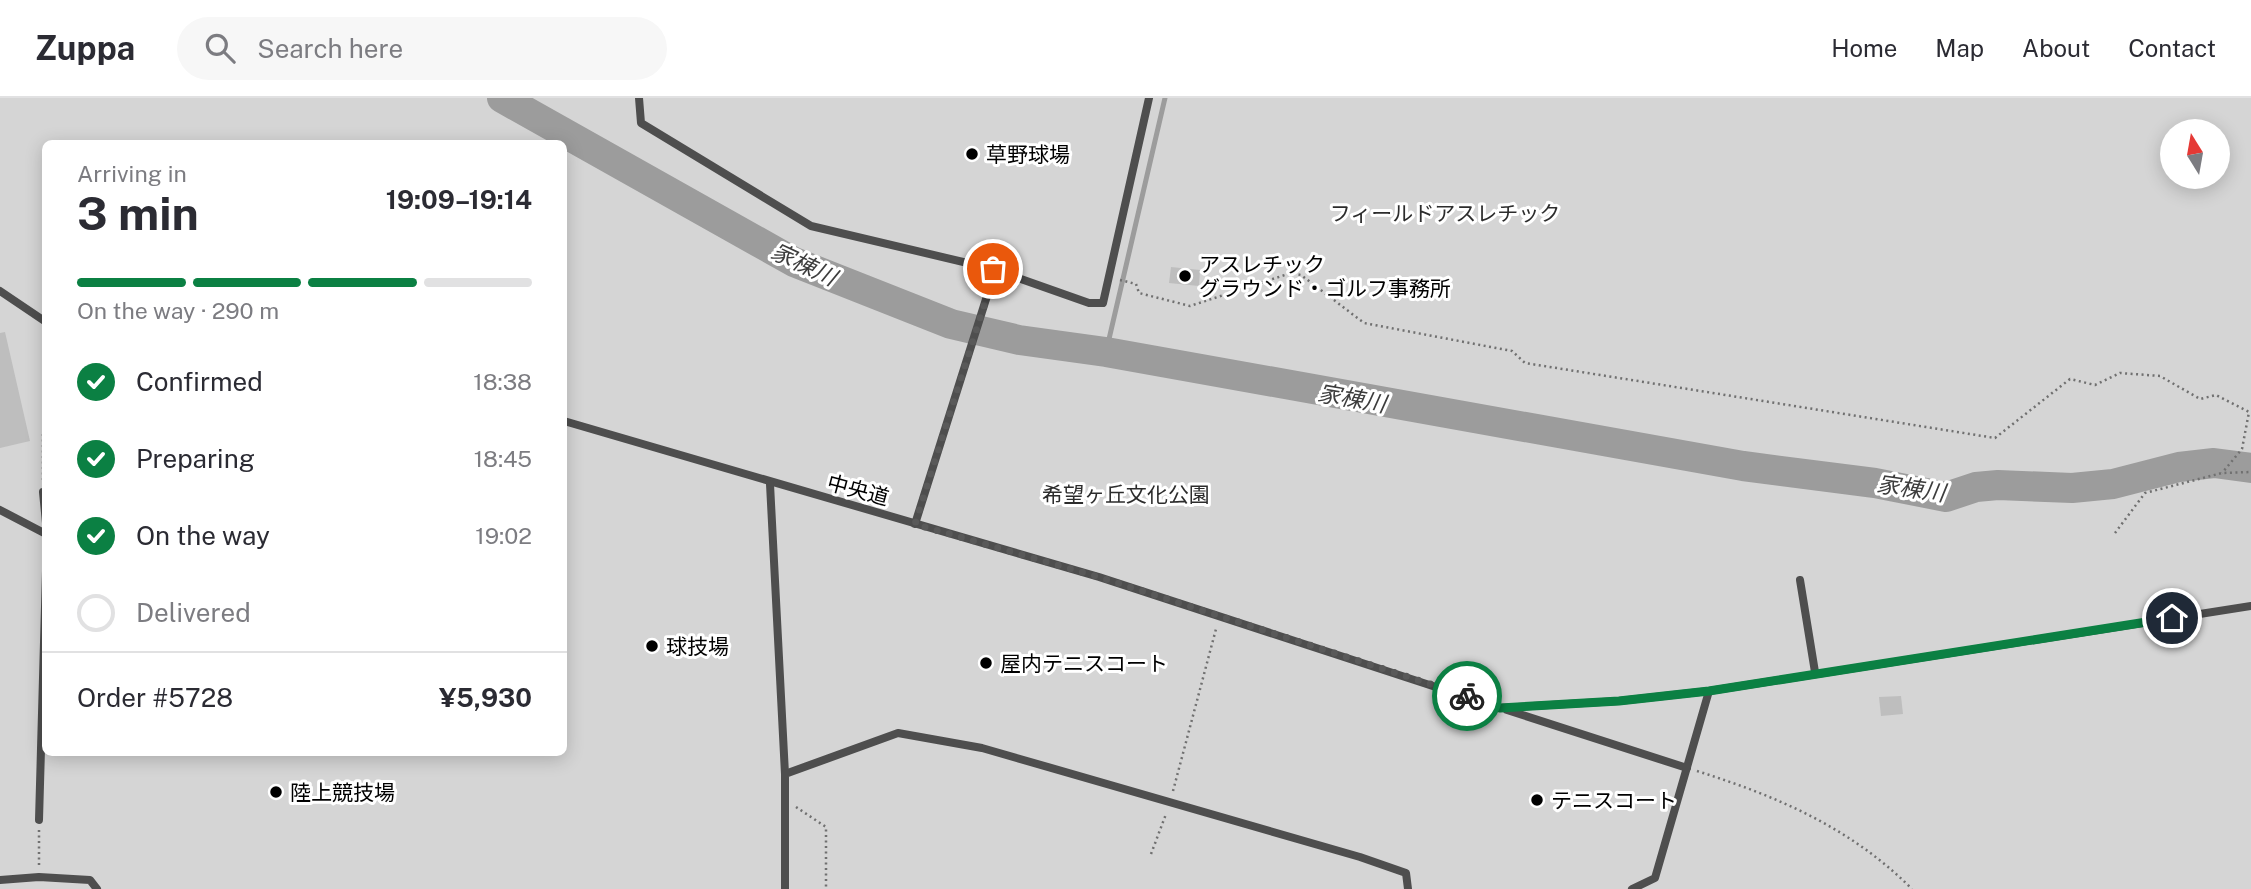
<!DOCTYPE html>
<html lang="en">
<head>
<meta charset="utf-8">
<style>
  :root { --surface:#fff; --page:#f7f7f7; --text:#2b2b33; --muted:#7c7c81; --line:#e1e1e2; --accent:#0b8043 }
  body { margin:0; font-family:"Public Sans","Noto Sans JP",sans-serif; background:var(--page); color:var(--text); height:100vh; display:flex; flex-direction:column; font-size:26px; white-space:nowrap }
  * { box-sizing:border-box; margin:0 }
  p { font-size:23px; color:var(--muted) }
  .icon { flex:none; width:38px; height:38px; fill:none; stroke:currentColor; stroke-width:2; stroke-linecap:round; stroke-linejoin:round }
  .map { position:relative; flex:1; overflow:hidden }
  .drawer { position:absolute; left:42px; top:42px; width:525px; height:616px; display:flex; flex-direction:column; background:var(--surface); border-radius:10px; box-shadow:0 4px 18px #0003 }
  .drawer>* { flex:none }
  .needle { width:46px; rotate:349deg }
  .fabs { position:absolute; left:2160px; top:21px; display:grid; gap:14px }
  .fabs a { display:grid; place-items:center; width:70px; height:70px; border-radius:50%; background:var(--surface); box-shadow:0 4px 18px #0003; font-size:35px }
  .pin { position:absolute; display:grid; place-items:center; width:60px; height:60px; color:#fff; margin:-30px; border:4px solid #fff; border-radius:50%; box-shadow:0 2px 7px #0007 }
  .courier { position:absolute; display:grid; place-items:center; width:70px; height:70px; margin:-35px; border:5px solid #0b8043; border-radius:50%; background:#fff; color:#222; box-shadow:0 2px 9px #0007 }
  .overview em { font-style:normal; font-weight:700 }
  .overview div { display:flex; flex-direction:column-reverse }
  .overview { display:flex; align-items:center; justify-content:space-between; height:119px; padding:0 35px }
  h1 { font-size:46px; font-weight:700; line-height:52px }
  .bar { display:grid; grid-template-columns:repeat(4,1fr); gap:10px 7px; align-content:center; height:84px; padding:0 35px }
  .bar i { height:9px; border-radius:5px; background:var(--line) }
  .bar .on { background:var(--accent) }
  .bar p { grid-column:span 4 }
  .line { display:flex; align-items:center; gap:18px; padding:0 35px; border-top:2px solid var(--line) }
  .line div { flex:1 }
  ol { padding:0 35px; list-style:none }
  li { display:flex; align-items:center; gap:21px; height:77px }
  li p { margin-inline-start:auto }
  li .icon { padding:7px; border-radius:50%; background:var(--accent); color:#fff; stroke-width:4 }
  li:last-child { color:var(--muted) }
  li i { width:38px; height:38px; border:4px solid var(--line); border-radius:50% }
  header { display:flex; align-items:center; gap:42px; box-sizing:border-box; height:98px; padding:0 35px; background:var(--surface); border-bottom:2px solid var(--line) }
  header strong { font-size:33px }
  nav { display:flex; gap:38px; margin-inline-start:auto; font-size:24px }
  .search { width:490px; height:63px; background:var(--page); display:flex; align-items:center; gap:18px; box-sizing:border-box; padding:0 24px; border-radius:38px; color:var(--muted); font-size:26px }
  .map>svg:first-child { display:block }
</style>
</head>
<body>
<header>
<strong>Zuppa</strong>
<div class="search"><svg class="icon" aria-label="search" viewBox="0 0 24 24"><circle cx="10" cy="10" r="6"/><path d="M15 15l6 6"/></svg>Search here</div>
<nav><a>Home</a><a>Map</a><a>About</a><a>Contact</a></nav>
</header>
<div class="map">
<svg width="2251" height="791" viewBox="0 0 2251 791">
  <rect width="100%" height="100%" fill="#fff"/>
  <!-- green -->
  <path fill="#d5d5d5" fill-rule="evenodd" d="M0 0H2251V791H0ZM2172 33H2217V79H2172ZM46 46H564V654H46Z"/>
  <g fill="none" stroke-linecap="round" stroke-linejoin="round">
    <!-- stream -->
    <polyline stroke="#9c9c9c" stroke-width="5" points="1106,254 1165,0"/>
    <!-- river -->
    <polyline stroke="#9c9c9c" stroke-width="30" points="502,0 794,164 951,226 1019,242 1106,254 1743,368 1875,385 1946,399 1976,389 1998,387 2072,390 2113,386 2179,369 2214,365 2251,370"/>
  </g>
  <!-- building -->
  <g fill="#bebebe">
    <polygon points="1171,169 1200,172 1199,188 1169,185"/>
    <polygon points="5,234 30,343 0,350 0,235"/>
    <polygon points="1901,598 1903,616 1881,618 1879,599"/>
  </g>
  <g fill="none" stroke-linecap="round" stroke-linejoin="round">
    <!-- path -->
    <g stroke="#707070" stroke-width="2.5" stroke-dasharray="2 3.5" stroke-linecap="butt">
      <polyline points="1120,182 1136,186 1139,195 1190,208 1291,175 1301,177 1364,225 1512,253 1525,265 1995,340 2070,281 2095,287 2120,275 2160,278 2200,301 2216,297 2249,314 2242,351 2222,375"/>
      <polyline points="43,382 43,333"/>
      <polyline points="2115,435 2145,395 2222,375 2251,374"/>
      <path d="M1697 673C1779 699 1851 730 1912 791"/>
      <polyline points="1173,693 1216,531"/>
      <polyline points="796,709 826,729 826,791"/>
      <polyline points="39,732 39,767"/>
      <polyline points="1151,756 1166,716"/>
    </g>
    <!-- service -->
    <g stroke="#4e4e4e" stroke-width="8">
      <polyline points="639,0 641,25 811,128 993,171"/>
      <polyline points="0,193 46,224"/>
      <polyline points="564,323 1099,479 1500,610 1619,603 1709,593 2251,508"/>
      <polyline points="770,386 785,676"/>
      <polyline points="43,394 46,425"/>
      <polyline points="0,412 46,436"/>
      <polyline points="915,426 987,198 993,171 1089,205 1103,205 1149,0"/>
      <polyline points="1800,482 1815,574"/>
      <polyline points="1507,612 1687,670"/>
      <polyline points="39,722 46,473"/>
      <polyline points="0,782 39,779 90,782 97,791"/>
      <polyline points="785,791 785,676 898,635 982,650 1360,759 1406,775 1408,791"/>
      <polyline points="1632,791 1655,780 1709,593"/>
    </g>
  </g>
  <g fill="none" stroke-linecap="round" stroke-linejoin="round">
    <!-- done -->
    <polyline stroke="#595959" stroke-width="7" stroke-dasharray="0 12.6" points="993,171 987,198 915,426 1099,479 1467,598"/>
    <!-- route -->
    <polyline stroke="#0b8043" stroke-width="9" points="1467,598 1500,610 1619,603 1709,593 2172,520"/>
  </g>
  <!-- markers -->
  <g fill="#000" stroke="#fff" stroke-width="2.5">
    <circle cx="972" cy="56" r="7"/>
    <circle cx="1185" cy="178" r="7"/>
    <circle cx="652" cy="548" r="7"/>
    <circle cx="986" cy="565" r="7"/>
    <circle cx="276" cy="694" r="7"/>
    <circle cx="1537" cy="702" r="7"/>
  </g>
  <g text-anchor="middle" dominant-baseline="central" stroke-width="6" stroke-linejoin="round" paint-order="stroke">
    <!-- poi labels -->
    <g font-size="21" fill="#000" stroke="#fff" text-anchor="start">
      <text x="986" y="56">草野球場</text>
      <text x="1199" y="166">アスレチック<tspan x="1199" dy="24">グラウンド・ゴルフ事務所</tspan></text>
      <text x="666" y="548">球技場</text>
      <text x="1000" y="565">屋内テニスコート</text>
      <text x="290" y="694">陸上競技場</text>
      <text x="1551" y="702">テニスコート</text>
    </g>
    <!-- park labels -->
    <g font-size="21" fill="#2c2c2c" stroke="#fff">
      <text x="1445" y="115">フィールドアスレチック</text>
      <text x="1126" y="396">希望ヶ丘文化公園</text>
    </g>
    <!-- street labels -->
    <g font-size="21" fill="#000" stroke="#fff">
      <text transform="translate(858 392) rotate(15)">中央道</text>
    </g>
    <!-- water labels -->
    <g font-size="23" font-style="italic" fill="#3d3d3d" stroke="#fff">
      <text transform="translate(804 166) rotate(25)">家棟川</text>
      <text transform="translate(1352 300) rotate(10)">家棟川</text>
      <text transform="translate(1911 390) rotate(8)">家棟川</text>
    </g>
  </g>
</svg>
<div class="fabs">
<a><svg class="needle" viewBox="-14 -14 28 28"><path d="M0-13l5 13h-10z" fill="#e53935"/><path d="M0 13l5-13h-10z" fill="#7c7c81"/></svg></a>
</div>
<div class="pin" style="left:993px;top:171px;background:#ea580c"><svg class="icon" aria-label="bag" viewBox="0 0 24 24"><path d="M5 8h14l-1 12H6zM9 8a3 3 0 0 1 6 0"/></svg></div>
<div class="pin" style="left:2172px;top:520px;background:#1f2937"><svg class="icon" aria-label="home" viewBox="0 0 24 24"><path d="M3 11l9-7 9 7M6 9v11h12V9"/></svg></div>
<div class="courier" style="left:1467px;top:598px"><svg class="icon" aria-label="bike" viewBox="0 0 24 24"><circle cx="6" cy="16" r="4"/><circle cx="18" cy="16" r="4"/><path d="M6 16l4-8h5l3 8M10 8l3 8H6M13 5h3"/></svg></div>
<section class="drawer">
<div class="overview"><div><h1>3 min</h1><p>Arriving in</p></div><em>19:09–19:14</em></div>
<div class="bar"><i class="on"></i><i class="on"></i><i class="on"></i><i></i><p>On the way · 290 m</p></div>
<ol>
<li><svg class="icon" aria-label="check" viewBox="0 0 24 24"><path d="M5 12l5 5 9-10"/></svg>Confirmed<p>18:38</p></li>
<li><svg class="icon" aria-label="check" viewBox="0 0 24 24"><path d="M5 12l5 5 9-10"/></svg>Preparing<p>18:45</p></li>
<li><svg class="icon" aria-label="check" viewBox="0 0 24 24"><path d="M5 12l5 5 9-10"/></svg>On the way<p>19:02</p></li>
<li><i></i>Delivered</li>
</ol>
<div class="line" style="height:91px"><div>Order #5728</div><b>¥5,930</b></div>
</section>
</div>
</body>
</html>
